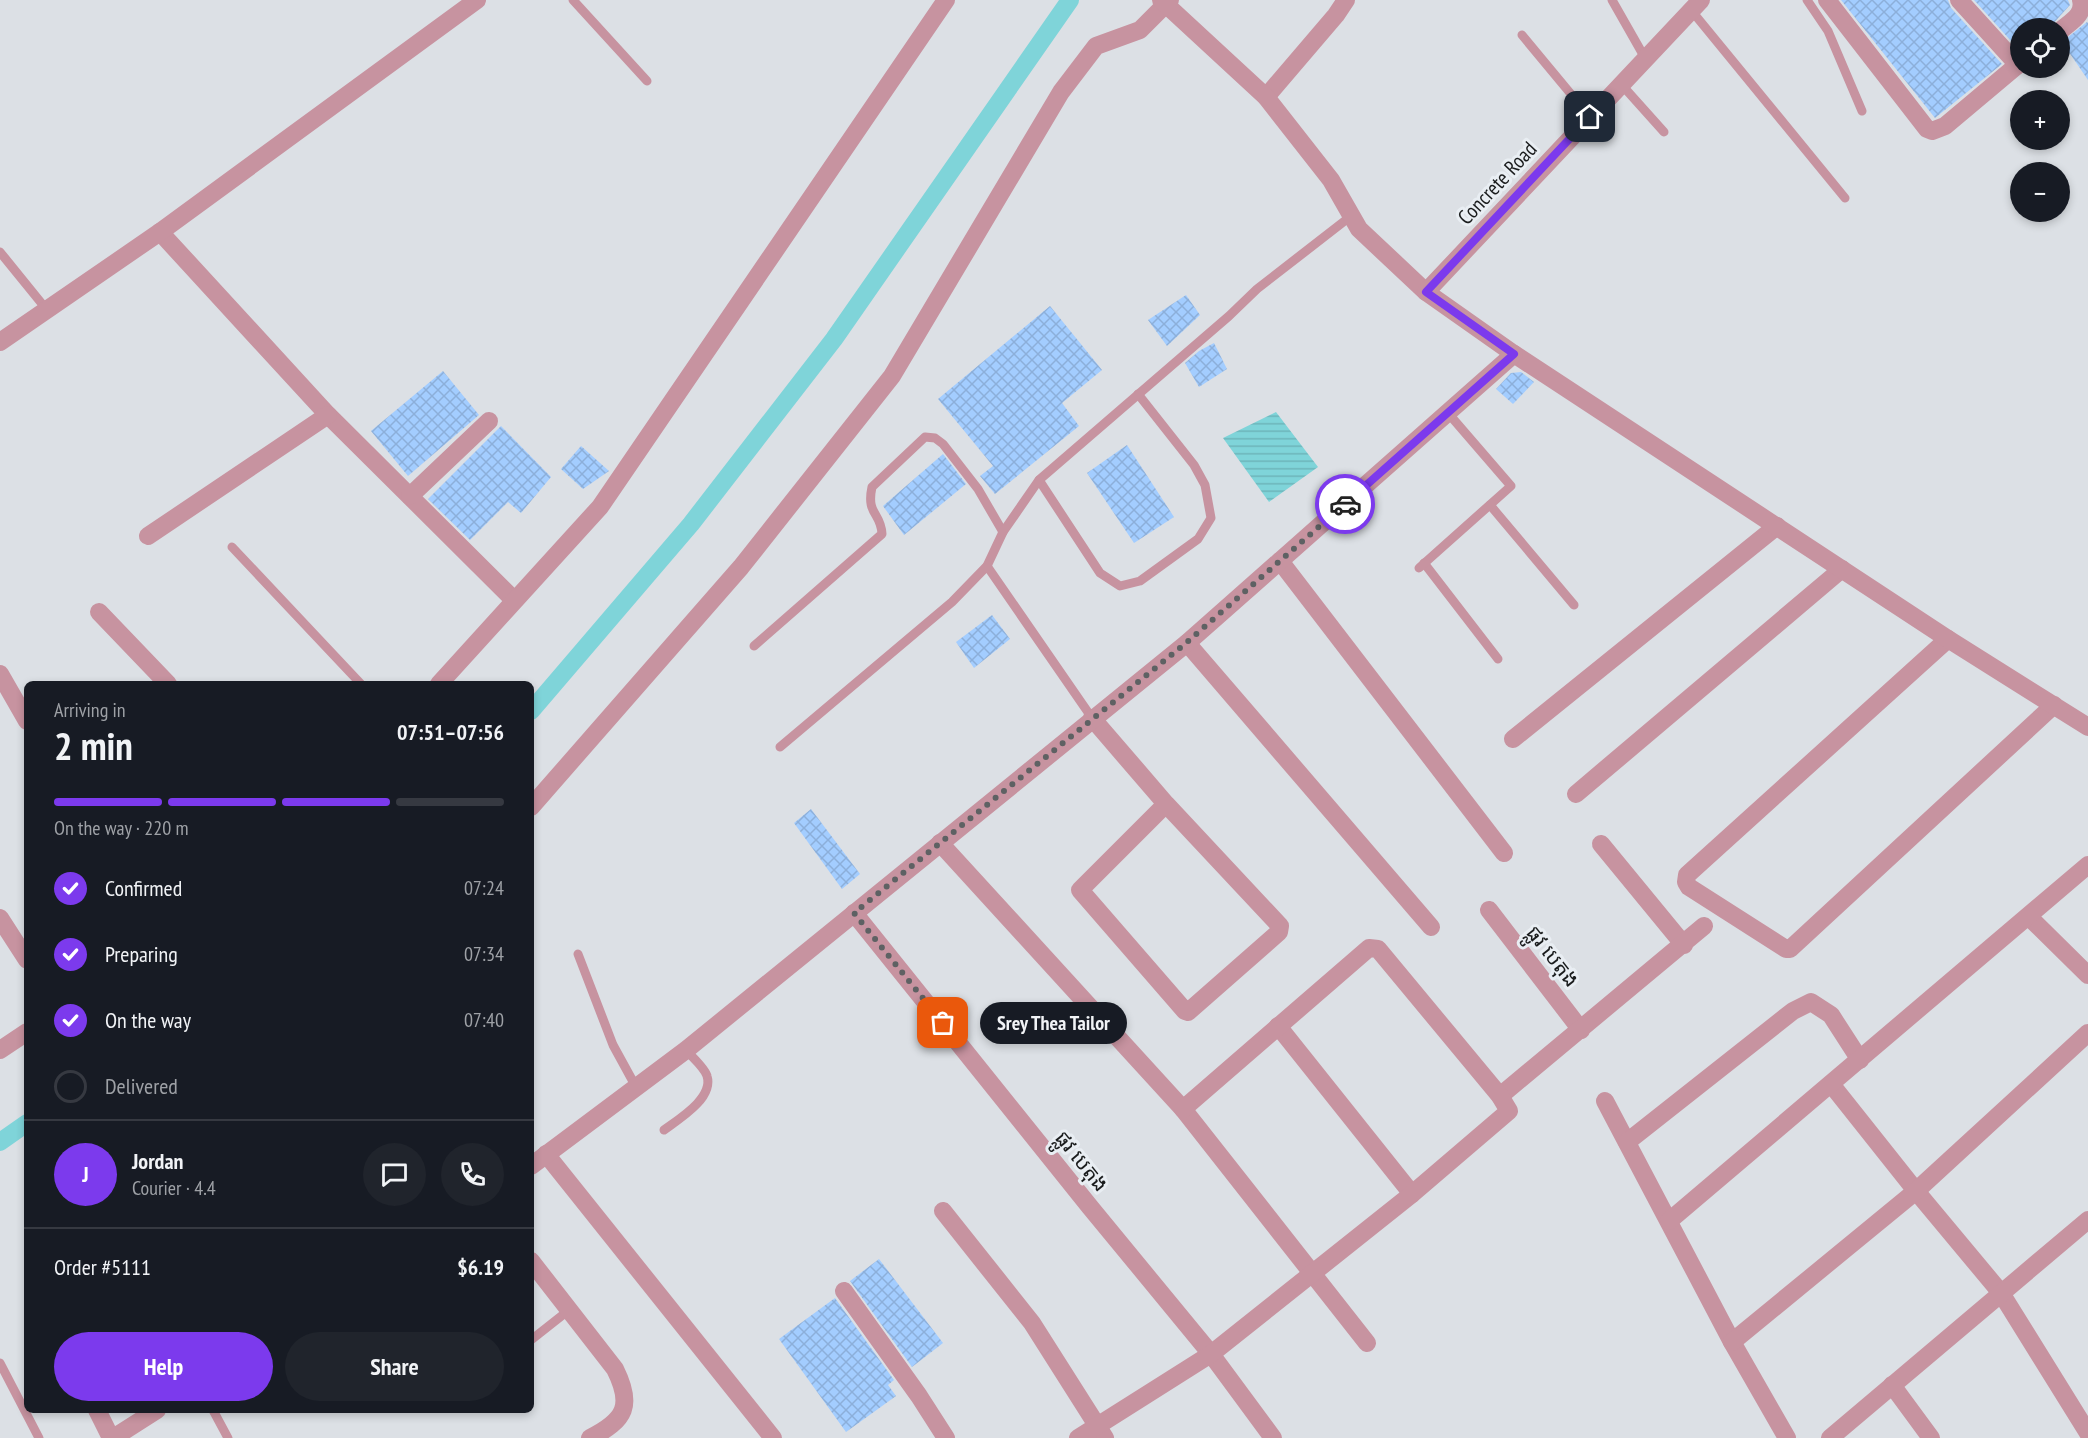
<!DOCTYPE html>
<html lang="en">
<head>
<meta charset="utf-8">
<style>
  :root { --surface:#171b24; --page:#20242c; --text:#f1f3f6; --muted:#9ea1a6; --line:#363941; --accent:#7c3aed }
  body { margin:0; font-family:"PT Sans Narrow","Noto Sans Khmer",sans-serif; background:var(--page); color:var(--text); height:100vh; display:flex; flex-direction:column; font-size:22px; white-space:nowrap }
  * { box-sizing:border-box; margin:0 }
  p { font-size:20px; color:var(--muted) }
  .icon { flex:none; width:33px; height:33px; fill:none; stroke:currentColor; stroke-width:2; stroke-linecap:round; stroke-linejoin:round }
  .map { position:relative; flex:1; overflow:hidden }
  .details { position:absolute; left:24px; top:681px; width:510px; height:732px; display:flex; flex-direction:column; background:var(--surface); border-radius:9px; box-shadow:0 3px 9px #0003 }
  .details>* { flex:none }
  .controls { position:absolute; left:2010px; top:18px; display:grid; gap:12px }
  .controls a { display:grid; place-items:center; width:60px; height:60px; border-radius:50%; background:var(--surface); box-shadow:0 3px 9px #0003; font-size:30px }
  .pin { position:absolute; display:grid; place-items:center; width:51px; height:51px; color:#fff; margin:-26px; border-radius:12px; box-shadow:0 3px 9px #0006 }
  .courier { position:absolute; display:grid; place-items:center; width:60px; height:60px; margin:-30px; border:4px solid #7c3aed; border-radius:50%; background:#fff; color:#222; box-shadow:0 2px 8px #0007 }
  .bubble { position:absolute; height:42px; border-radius:21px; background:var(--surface); box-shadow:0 3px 9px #0003; font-size:20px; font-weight:800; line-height:42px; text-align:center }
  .overview em { font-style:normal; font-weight:800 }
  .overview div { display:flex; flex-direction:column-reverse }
  .overview { display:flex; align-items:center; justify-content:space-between; height:102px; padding:0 30px }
  h1 { font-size:39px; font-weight:800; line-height:45px }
  .bar { display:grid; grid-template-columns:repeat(4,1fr); gap:9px 6px; align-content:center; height:72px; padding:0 30px }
  .bar i { height:8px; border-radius:4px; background:var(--line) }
  .bar .selected { background:var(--accent) }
  .bar p { grid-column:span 4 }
  .line { display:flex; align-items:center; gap:15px; padding:0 30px; border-top:2px solid var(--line) }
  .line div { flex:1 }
  .round { display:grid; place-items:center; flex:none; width:63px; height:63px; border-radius:32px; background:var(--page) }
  ol { padding:0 30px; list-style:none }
  li { display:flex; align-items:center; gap:18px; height:66px }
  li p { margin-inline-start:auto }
  li .icon { padding:6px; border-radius:50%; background:var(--accent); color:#fff; stroke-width:4 }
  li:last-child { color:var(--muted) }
  li i { width:33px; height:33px; border:3px solid var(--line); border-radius:50% }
  .cta { display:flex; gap:12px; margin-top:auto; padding:12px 30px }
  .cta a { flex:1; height:69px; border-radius:36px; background:var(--accent); color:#fff; font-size:24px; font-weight:800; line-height:69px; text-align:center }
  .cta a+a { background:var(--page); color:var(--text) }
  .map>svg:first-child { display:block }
</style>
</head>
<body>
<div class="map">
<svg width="2088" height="1438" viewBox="0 0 2088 1438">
  <defs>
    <pattern id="water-rules" width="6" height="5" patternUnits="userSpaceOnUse" patternTransform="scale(1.5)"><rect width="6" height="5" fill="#7fd4d9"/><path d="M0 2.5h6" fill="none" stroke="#6db5ba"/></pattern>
    <pattern id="building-cross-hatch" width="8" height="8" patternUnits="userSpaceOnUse" patternTransform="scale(1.5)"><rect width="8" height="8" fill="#a3cdff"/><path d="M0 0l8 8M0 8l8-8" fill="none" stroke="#8cafda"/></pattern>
  </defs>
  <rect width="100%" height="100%" fill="#dce0e5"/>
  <!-- water -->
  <polygon fill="url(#water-rules)" points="1276,412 1318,467 1269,502 1223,438"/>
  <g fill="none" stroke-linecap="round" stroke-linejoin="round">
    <!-- canal -->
    <g stroke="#7fd4d9" stroke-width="18">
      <polyline points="531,711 691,524 834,339 1070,0"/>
      <polyline points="0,1142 27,1123"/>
    </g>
  </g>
  <!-- building -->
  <g fill="url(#building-cross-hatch)">
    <polygon points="1841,0 1948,0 1951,8 2002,64 1935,118"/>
    <polygon points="1974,0 2068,0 2070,5 2049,28 2020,28 2020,51"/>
    <polygon points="2087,22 2088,23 2088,80 2062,42"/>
    <polygon points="1186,295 1200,315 1167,346 1148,320"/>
    <polygon points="1050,306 1102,370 1062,403 1079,426 995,494 980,476 993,466 938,399"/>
    <polygon points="1214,343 1227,369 1199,387 1185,363 1199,351"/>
    <polygon points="443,371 479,415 408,476 371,431"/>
    <polygon points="1521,372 1534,382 1513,404 1496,389 1511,373"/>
    <polygon points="501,426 551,477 521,513 508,502 470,540 428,499"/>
    <polygon points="1127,445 1174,517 1134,543 1087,473"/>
    <polygon points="581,446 609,471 583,489 561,469"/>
    <polygon points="943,454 966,484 904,535 883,506"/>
    <polygon points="992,615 1010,639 974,668 956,642"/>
    <polygon points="811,809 860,874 842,889 794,823"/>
    <polygon points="879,1259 943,1343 912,1367 850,1281"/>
    <polygon points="835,1298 894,1380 888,1385 896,1396 846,1432 779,1339"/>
  </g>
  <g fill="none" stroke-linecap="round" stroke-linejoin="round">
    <!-- service -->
    <g stroke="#c793a0" stroke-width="9">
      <polyline points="573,0 647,81"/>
      <polyline points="1612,0 1645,58"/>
      <polyline points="1807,0 1828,31 1862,111"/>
      <polyline points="1691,10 1845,198"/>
      <polyline points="1522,35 1590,117"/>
      <polyline points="1621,84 1664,132"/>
      <polyline points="0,252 47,310"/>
      <polyline points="1039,480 1100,573 1120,586 1140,581 1198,539 1211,518 1205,485 1194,465 1138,394"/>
      <polyline points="1490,505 1574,605"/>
      <polyline points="232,547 361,684"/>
      <polyline points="1424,563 1498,659"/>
      <polyline points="987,566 1092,718"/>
      <polyline points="1419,568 1511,486 1448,413"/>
      <path d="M754 646 882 534C881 512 866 515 872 487L925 437 935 438 943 444 978 489 1003 532"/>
      <polyline points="780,747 952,602 987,566 1003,532 1039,480 1229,316 1257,289 1351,216"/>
      <polyline points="578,954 613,1045 636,1087"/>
      <path d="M664 1130C679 1119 714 1098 707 1076 705 1068 692 1057 686 1050"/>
      <polyline points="531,1340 569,1310"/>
      <polyline points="0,1363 39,1438"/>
      <polyline points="213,1410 228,1438"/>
    </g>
    <!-- minor -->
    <g stroke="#c793a0" stroke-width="18">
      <polyline points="1827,0 1927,129 1932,131 1945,126 2020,63"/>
      <polyline points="1959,0 2018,65"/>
      <path d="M2060 31C2070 22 2085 15 2081 0"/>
      <polyline points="1266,97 1336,15 1346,0"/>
      <polyline points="160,232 328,415 514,600"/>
      <polyline points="0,342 160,232 477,0"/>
      <polyline points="410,496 489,421"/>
      <polyline points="148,536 328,415"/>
      <polyline points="1280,561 1504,853"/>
      <polyline points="99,612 168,684"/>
      <polyline points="1948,639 1687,875 1686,882 1689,887 1786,949 1790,949 2054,705"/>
      <polyline points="1187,643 1431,927"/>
      <polyline points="0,674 27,721"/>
      <polyline points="439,684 600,507 946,0"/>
      <polyline points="1092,718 1166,804 1280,926 1279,932 1188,1012 1185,1011 1080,890 1166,804"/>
      <polyline points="1513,739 1777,526"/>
      <polyline points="1576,794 1842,569"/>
      <polyline points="531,807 741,567 892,376 1061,92 1096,46 1140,30 1170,0"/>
      <polyline points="940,843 1183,1109 1367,1343"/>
      <polyline points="1601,844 1684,945"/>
      <polyline points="1489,910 1581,1030"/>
      <polyline points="854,913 1090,1207 1211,1354 1273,1438"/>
      <polyline points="2029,917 2088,975"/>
      <polyline points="0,918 27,960"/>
      <polyline points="1278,1026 1412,1194"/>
      <polyline points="0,1050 27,1032"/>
      <polyline points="1831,1084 1916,1191 2001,1293 2088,1433"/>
      <polyline points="1500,1096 1704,926"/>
      <polyline points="1605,1101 1732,1342 1787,1438"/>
      <polyline points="1627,1142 1793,1011 1811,1002 1831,1015 1860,1060"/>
      <polyline points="546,1154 773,1438"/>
      <polyline points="943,1211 1032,1323 1105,1438"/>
      <polyline points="1669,1221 2088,865"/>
      <path d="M531 1261 615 1369C633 1405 626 1420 590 1438"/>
      <polyline points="844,1291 919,1396 946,1438"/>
      <polyline points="1732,1342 1916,1191 2088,1033"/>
      <polyline points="1892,1385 1931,1438"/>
      <polyline points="97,1410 111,1438"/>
      <polyline points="1078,1438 1211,1354 1412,1194 1509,1111 1500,1096 1378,949 1369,948 1183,1109"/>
      <polyline points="1830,1438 2088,1220"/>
    </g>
    <!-- tertiary -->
    <g stroke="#c793a0" stroke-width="18">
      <polyline points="1161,0 1266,97 1331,180 1359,229 1426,292 1514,354 1948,639 2088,727"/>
      <polyline points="1426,292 1701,0"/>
      <polyline points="531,1166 686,1050 1187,643 1514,354"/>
      <polyline points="113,1438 157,1410"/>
    </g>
  </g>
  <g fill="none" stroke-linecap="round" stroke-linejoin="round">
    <!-- done -->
    <polyline stroke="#5e6163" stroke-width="6" stroke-dasharray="0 10.8" points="943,1023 854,913 1186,643 1345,504"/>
    <!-- route -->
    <polyline stroke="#7c3aed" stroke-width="8" points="1345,504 1514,354 1426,292 1590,117"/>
  </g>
  <g text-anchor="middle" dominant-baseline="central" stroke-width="6" stroke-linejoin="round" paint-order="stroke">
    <!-- street labels -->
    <g font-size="21" fill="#1a1c1d" stroke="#e9eef3">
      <text transform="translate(1497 183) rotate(-47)">Concrete Road</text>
      <text transform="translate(1553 956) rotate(52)">ផ្លូវ បេតុង</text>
      <text transform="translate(1082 1161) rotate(51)">ផ្លូវ បេតុង</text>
    </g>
  </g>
</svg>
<div class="controls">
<a><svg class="icon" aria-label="locate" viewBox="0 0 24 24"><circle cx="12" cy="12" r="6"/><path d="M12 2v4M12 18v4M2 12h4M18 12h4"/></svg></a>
<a>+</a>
<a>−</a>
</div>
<div class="pin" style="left:943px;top:1023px;background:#ea580c"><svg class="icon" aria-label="bag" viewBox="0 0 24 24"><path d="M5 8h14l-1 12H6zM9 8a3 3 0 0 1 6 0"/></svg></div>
<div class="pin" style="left:1590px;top:117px;background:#1f2937"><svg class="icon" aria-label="home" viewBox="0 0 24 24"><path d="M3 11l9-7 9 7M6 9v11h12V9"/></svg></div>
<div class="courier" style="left:1345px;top:504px"><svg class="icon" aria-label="car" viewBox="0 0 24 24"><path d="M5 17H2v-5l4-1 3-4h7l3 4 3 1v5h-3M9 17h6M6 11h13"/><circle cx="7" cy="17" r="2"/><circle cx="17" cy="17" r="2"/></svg></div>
<div class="bubble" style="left:980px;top:1002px;width:147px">Srey Thea Tailor</div>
<section class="details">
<div class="overview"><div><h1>2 min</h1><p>Arriving in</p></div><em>07:51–07:56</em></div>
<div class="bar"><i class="selected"></i><i class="selected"></i><i class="selected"></i><i></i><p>On the way · 220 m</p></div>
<ol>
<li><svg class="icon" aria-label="check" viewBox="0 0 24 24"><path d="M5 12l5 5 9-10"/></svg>Confirmed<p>07:24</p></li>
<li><svg class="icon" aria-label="check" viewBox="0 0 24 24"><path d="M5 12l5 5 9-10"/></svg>Preparing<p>07:34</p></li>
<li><svg class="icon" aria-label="check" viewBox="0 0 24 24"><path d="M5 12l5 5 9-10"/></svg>On the way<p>07:40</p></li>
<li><i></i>Delivered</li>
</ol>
<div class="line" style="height:108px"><b class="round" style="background:var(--accent);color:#fff">J</b><div><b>Jordan</b><p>Courier · 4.4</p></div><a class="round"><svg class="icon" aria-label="chat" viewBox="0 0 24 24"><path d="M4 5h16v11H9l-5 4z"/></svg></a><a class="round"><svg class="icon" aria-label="phone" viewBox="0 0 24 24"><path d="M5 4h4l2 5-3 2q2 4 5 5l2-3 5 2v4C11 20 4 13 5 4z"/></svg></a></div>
<div class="line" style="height:78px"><div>Order #5111</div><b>$6.19</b></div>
<div class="cta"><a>Help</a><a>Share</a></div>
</section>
</div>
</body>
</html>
